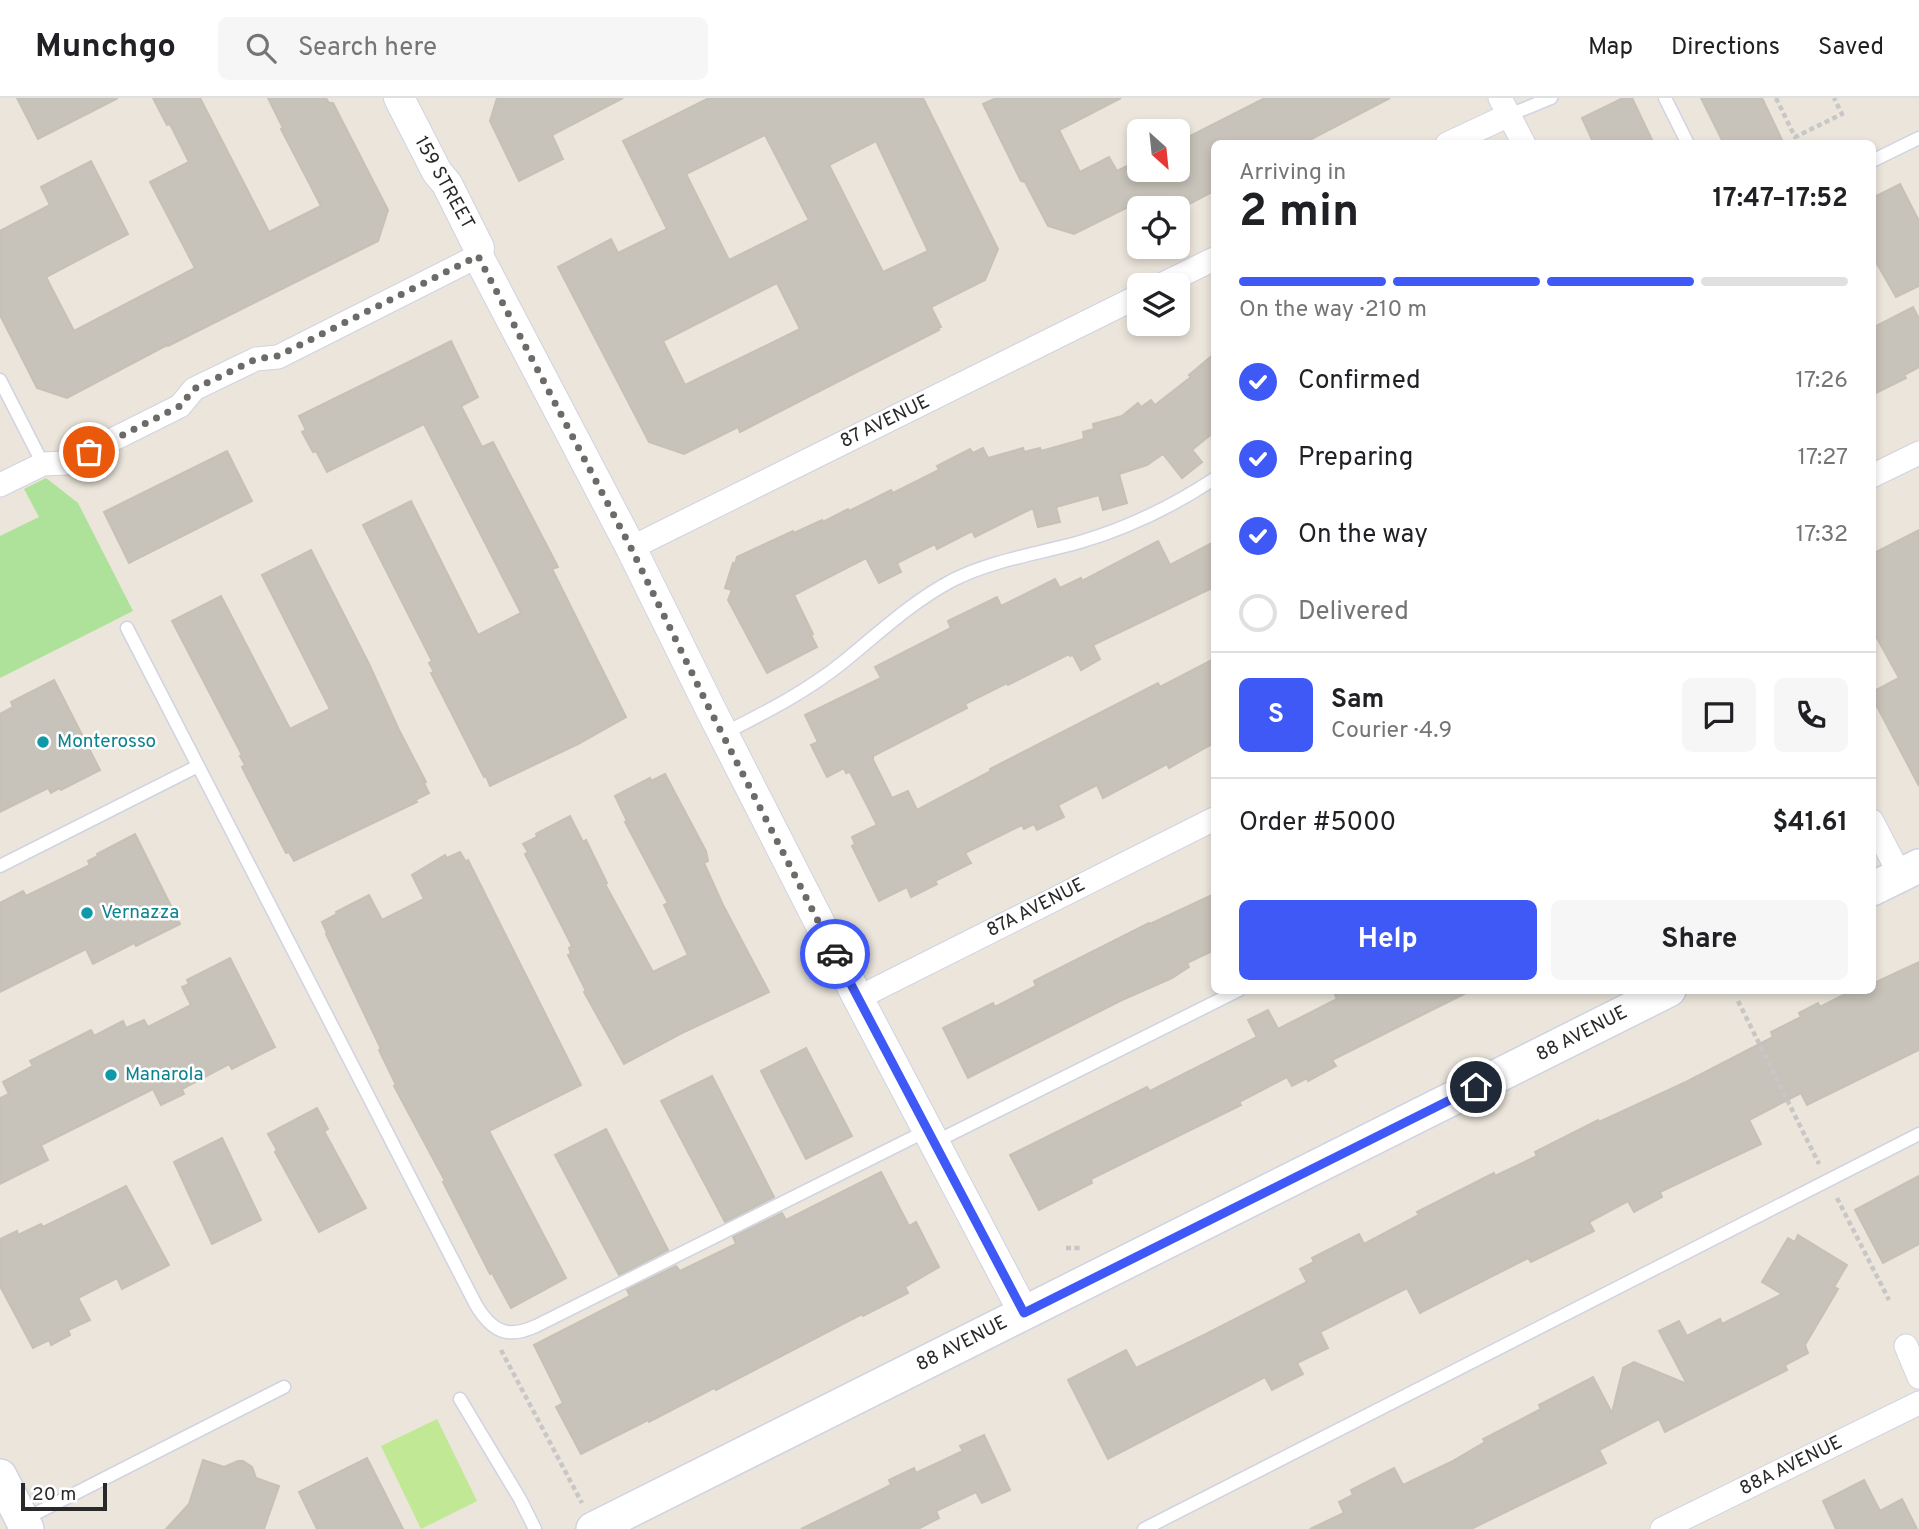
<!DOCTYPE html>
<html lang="en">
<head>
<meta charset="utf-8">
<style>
  :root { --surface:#fff; --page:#f6f6f6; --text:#202124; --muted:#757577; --line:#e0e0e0; --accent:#3e59f6 }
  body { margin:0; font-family:Overpass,sans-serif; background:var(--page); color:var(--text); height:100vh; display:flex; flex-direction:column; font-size:26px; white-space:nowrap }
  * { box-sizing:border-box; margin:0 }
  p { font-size:23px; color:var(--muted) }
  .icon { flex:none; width:38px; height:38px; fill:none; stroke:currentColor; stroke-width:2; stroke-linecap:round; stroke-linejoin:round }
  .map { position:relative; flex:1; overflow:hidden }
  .panel { position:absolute; left:1211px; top:42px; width:665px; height:854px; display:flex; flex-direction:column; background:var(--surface); border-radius:10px; box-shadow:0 4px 10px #0003 }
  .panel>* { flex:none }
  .needle { width:46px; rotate:153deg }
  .fabs { position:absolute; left:1127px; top:21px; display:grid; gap:14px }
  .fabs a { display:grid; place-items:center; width:63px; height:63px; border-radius:10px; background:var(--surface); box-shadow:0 4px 10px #0003; font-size:35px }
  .scale { position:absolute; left:21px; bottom:18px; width:86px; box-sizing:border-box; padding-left:7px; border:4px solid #292929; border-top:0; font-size:19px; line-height:24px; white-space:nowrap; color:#292929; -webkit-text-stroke:5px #fff; paint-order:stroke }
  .pin { position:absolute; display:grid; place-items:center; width:60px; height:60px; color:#fff; margin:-30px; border:4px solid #fff; border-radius:50%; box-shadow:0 2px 7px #0007 }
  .courier { position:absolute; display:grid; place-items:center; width:70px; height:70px; margin:-35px; border:5px solid #3e59f6; border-radius:50%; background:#fff; color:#222; box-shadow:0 2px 9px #0007 }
  .head em { font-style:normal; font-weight:700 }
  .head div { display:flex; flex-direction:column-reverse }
  .head { display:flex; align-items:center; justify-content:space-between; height:119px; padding:0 28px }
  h1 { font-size:46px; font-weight:700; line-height:52px }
  .bar { display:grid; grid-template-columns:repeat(4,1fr); gap:10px 7px; align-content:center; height:84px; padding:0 28px }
  .bar i { height:9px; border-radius:5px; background:var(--line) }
  .bar .current { background:var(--accent) }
  .bar p { grid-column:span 4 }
  .line { display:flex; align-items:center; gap:18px; padding:0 28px; border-top:2px solid var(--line) }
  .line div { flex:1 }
  .round { display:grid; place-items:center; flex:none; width:74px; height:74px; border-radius:10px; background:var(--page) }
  ol { padding:0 28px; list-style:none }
  li { display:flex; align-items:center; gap:21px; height:77px }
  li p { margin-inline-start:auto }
  li .icon { padding:7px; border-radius:50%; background:var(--accent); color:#fff; stroke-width:4 }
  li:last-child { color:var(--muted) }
  li i { width:38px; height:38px; border:4px solid var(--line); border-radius:50% }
  .button { display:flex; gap:14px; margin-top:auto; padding:14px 28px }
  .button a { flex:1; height:80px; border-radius:10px; background:var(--accent); color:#fff; font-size:28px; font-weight:700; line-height:80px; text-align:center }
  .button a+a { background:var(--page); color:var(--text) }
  header { display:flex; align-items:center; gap:42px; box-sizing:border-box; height:98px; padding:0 35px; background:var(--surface); border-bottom:2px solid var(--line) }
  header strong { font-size:33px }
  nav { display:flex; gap:38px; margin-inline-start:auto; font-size:24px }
  .search { width:490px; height:63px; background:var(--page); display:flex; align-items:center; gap:18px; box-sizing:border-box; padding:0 24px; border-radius:10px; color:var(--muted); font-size:26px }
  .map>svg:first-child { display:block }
</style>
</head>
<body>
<header>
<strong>Munchgo</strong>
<div class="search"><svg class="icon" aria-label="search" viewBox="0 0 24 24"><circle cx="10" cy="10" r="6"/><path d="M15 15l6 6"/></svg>Search here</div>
<nav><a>Map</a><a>Directions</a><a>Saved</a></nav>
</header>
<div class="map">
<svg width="1919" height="1431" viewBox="0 0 1919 1431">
  <rect width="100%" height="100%" fill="#ebe5db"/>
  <!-- green -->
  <polygon fill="#aee199" points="46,380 78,405 133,513 0,580 0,438 39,419 24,391"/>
  <!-- pitch -->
  <polygon fill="#c1e894" points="437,1321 477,1403 421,1431 381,1348"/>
  <!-- building -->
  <g fill="#c7c3ba" stroke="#c6c1b5" stroke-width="2" fill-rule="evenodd">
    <polygon points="17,0 118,0 38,41"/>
    <polygon points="153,0 200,0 269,134 321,108 281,31 283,30 268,0 326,0 329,5 333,5 388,112 378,143 168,248 167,247 67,300 37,290 0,217 0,133 50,107 41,89 91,63 128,136 46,179 74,233 195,170 150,84 189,64 170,26 167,27"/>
    <polygon points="497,0 623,0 552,37 563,61 519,83 490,23"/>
    <path d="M709 0H923L998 151 985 182 931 209 941 229 938 230 939 232 740 334 738 329 684 356 649 344 558 169 611 141 618 155 667 131 623 43ZM765 37 809 122 729 162 686 76ZM876 43 928 153 883 174 829 67ZM777 185 800 231 685 287 663 243Z"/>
    <polygon points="996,0 1121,0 1059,32 1080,74 1109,59 1117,73 1139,62 1139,72 1178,72 1178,44 1265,0 1390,0 1302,46 1214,46 1214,93 1178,112 1139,110 1139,126 1130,108 1074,136 1048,128 1025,84 1021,83 983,6"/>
    <polygon points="1623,0 1632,0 1654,46 1594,46 1582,20"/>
    <polygon points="1701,0 1762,0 1784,46 1724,46"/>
    <polygon points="1900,86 1919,123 1919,188 1896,199 1872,157 1872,100"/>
    <polygon points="1913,209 1919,221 1919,269 1904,277 1906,280 1872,297 1872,230"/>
    <polygon points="451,243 478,299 461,308 482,349 493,344 558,469 552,471 626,619 578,646 490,688 486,678 484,679 431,575 434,574 429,565 432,563 363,427 411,403 478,537 521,515 424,326 327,374 316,353 313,354 302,334 306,332 299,318"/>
    <polygon points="1214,256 1214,334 1192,352 1202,364 1182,380 1163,356 1147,367 1119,376 1127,405 1103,412 1099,397 1056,409 1060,424 1038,429 1033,410 975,439 972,433 937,451 935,446 897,465 901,474 879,485 866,460 794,497 813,536 811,537 817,549 767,575 728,502 732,492 725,490 733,465 735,466 737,459 793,433 794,435 822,422 823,424 848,411 849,413 891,392 893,395 939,372 937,368 970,351 973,355 983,350 988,360 1023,350 1024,354 1040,350 1041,353 1084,341 1083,334 1094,331 1093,326 1122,318 1138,305 1141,309 1151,302 1155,307 1191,279 1189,277"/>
    <polygon points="227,353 252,403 129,465 104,414"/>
    <polygon points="1919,432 1919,688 1872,599 1872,594 1899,580 1872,531 1872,456"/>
    <polygon points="1158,443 1170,467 1214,444 1214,489 1093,547 1100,561 1081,572 1073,557 1070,558 1069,556 1008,587 1007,585 965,606 967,610 873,658 873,662 892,700 908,693 917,712 991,673 990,671 1158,585 1160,589 1214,561 1214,645 1169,670 1167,666 1103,700 1097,687 1058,707 1064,719 1037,732 1034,726 1024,731 1022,727 965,755 971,765 935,783 937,786 911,799 907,789 879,803 852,748 855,746 852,739 877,727 850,674 846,675 844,670 827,679 811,647 818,644 805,617 881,580 875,569 951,530 948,523 997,499 1001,508 1055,481 1060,490 1081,480 1082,483"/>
    <polygon points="311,452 369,566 399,632 426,684 424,685 429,695 415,702 417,704 294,763 289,754 286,755 242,669 245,667 240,658 242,657 172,523 221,498 290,631 330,611 262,477"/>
    <polygon points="54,582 100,672 61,692 60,690 51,695 48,690 0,714 0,616 13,609 11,604"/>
    <polygon points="665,676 706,753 708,763 704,765 723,807 769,894 682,935 624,966 584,894 586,893 568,857 571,856 569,850 572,848 525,756 528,754 523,746 537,739 536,736 541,733 570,718 583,744 586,742 607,785 605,786 653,874 688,857 664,807 668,805 625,724 627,723 615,698 650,680 651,683"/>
    <polygon points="135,736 180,826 136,848 134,845 93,866 86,851 0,894 0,805 23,793 26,798 90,767 88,763 98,758 97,756"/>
    <polygon points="460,754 466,764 468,762 581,987 489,1033 566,1180 511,1210 492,1175 490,1176 443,1084 445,1083 394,988 396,987 379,952 381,951 326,836 327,835 322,824 337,816 336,814 369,797 382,822 424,801 412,777 445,757 447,760"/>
    <polygon points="1214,796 1214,852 1187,865 1189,869 1172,880 1122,902 968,980 943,930 993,905 995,909 1036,888 1034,883 1149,825 1150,826"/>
    <polygon points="230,860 275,949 232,971 229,966 182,991 184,996 161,1007 153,991 41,1047 48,1062 0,1086 0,1000 9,996 3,984 33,968 30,963 91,932 94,938 123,923 126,930 144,922 148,929 191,907 182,889 189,886 187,882"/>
    <polygon points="1919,864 1919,952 1807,1007 1801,995 1749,1022 1761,1046 1660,1094 1662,1099 1634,1114 1628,1103 1589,1124 1594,1133 1531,1164 1528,1160 1420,1215 1407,1190 1320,1234 1328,1250 1297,1265 1303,1276 1272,1292 1265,1279 1108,1361 1068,1282 1126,1252 1136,1270 1206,1236 1307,1184 1300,1171 1314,1164 1312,1160 1359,1136 1364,1146 1415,1119 1419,1117 1417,1114 1494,1075 1495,1078 1537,1058 1535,1054 1598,1022 1599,1024 1686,984 1773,939 1771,934 1801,919 1799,915 1818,905 1820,909 1853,892 1872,892 1872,886"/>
    <polygon points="1333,892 1472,892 1332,962 1336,968 1308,983 1307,980 1292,988 1287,979 1239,1004 1241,1007 1091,1081 1092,1085 1039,1112 1010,1057 1147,989 1150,993 1257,939 1248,922 1268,912 1278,931 1337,901"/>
    <polygon points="806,950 852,1038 806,1061 761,973"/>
    <polygon points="712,978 774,1099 725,1124 661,1003"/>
    <polygon points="317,1010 328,1031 324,1033 366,1110 319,1134 275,1054 277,1052 268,1036"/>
    <polygon points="606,1031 668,1152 619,1177 555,1057"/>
    <polygon points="222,1040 261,1122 212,1146 174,1064"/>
    <polygon points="881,1074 909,1128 916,1124 939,1169 905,1189 908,1195 863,1218 862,1216 716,1292 714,1290 649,1324 648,1322 581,1356 556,1309 563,1305 534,1247 630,1198 627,1192 676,1168 680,1173 736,1146 733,1139 782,1115 786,1122"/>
    <polygon points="1919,1078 1919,1146 1883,1165 1855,1112"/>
    <polygon points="126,1088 169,1167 122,1191 117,1180 78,1200 90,1222 68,1232 70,1237 51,1247 49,1242 33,1250 0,1188 0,1141 17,1133 18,1137 41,1126 43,1129"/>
    <polygon points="1798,1137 1847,1167 1834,1189 1838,1191 1805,1247 1808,1255 1785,1267 1787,1272 1665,1334 1659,1321 1599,1352 1606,1365 1471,1431 1310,1431 1344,1415 1339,1404 1353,1397 1351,1392 1394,1370 1403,1387 1451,1364 1485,1344 1483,1341 1541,1311 1539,1307 1593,1279 1612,1315 1623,1270 1634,1264 1687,1286 1659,1233 1679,1223 1687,1238 1720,1221 1722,1226 1782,1196 1762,1184 1788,1140 1795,1144"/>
    <polygon points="984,1337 1010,1392 982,1405 976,1394 936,1413 939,1420 918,1431 801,1431 891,1387 889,1382 914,1370 916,1375 963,1353 960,1348"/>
    <polygon points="367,1360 403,1431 317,1431 299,1394"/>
    <polygon points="203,1362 224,1369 238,1363 243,1363 252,1369 256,1380 279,1388 264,1431 166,1431 189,1406"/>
    <polygon points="1864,1382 1880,1413 1902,1401 1917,1431 1836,1431 1823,1403"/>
  </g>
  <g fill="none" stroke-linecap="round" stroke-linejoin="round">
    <!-- service casing -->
    <g stroke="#d1d3e2" stroke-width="15">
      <g id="service">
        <polyline points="1665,0 1688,46"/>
        <polyline points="1509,17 1551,0"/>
        <polyline points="1872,63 1919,40"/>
        <polyline points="0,282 43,366"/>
        <path d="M127 530 476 1207C492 1234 508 1241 536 1228L928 1032"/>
        <path d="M723 636C764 615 806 594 842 565 878 536 911 504 953 482 993 462 1037 456 1080 444 1128 430 1173 408 1214 381"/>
        <polyline points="0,768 198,668"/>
        <polyline points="935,1044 1239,892"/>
        <polyline points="460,1301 520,1401 535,1431"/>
        <polyline points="23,1422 284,1289"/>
        <polyline points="1144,1431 1919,1036"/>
      </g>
    </g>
    <!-- minor casing -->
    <g stroke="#d1d3e2" stroke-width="25">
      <g id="minor">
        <polyline points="1500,0 1524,46"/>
        <polyline points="1447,46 1509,17"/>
        <polyline points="1161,187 1214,161"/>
        <polyline points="1872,378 1919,355"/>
        <polyline points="0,387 43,366 66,365 180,308 194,291 256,261 278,259 478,158"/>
        <polyline points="631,450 1139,198"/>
        <polyline points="1872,723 1900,777"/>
        <polyline points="858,900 1214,721"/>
        <polyline points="1906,1248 1919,1279"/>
        <polyline points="1662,1431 1919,1305"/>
      </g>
    </g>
    <!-- tertiary casing -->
    <g stroke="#d1d3e2" stroke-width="32">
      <polyline id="tertiary" points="399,0 437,74 447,86 479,150 478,158 631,450 711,612 858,900 1024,1215"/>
    </g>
    <!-- secondary casing -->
    <g stroke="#d1d3e2" stroke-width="36">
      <g id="secondary">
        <polyline points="1872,791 1919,768"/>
        <polyline points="0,1378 27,1431"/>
        <polyline points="593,1431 1669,892"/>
      </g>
    </g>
    <!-- path -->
    <g stroke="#c7c7c7" stroke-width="4.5" stroke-dasharray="5 3.5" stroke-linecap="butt">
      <polyline points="1776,0 1795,39 1842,16 1834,0"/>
      <polyline points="1738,903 1819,1066"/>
      <polyline points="1837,1100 1889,1202"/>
      <polyline points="1066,1150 1082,1150"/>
      <polyline points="501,1252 582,1405"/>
    </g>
    <!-- service -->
    <use href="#service" stroke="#fff" stroke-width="12"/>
    <!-- minor -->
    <use href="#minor" stroke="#fff" stroke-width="23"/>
    <!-- tertiary -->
    <use href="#tertiary" stroke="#fff" stroke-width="30"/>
    <!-- secondary -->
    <use href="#secondary" stroke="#fff" stroke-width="33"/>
  </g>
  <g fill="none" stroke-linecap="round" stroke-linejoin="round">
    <!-- done -->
    <polyline stroke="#6d6b67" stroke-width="7" stroke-dasharray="0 12.6" points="89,354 180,308 194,291 256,261 278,258 478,158 631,450 710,612 835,856"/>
    <!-- route -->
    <polyline stroke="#3e59f6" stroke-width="9" points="835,856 1024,1215 1476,989"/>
  </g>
  <!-- markers -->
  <g fill="#0f9aa8" stroke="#fff" stroke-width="2.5">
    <circle cx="43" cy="644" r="7"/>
    <circle cx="87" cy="815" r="7"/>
    <circle cx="111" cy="977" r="7"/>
  </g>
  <g text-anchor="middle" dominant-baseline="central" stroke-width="5" stroke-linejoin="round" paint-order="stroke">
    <!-- street labels -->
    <g font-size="19" fill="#292929" stroke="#fff">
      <text transform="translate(444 85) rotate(61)">159 STREET</text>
      <text transform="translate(885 324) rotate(-26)">87 AVENUE</text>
      <text transform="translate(1036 810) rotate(-27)">87A AVENUE</text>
      <text transform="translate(1582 936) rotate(-27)">88 AVENUE</text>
      <text transform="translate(962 1246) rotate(-27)">88 AVENUE</text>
      <text transform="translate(1791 1368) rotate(-26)">88A AVENUE</text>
    </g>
    <!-- culture labels -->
    <g font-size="19" fill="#0d838f" stroke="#fff" text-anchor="start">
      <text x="57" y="644">Monterosso</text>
      <text x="101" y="815">Vernazza</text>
      <text x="125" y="977">Manarola</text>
    </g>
  </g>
</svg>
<div class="fabs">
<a><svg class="needle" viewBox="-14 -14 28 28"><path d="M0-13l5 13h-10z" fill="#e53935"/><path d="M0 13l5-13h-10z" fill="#757577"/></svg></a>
<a><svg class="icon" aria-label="locate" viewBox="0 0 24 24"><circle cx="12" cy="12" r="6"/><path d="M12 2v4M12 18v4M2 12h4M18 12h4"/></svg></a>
<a><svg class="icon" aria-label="layers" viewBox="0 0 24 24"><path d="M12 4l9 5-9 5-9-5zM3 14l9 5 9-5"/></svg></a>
</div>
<div class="scale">20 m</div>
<div class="pin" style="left:89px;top:354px;background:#ea580c"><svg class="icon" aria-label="bag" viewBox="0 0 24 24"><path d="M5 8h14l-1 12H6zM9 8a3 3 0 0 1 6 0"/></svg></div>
<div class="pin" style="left:1476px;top:989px;background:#1f2937"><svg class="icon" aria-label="home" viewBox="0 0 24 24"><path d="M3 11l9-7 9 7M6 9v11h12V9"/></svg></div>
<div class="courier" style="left:835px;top:856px"><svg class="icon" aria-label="car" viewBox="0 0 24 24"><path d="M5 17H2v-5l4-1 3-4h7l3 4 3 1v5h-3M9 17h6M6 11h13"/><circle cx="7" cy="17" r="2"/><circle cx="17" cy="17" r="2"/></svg></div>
<section class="panel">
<div class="head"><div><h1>2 min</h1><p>Arriving in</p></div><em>17:47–17:52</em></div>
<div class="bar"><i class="current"></i><i class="current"></i><i class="current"></i><i></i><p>On the way · 210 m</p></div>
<ol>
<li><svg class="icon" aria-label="check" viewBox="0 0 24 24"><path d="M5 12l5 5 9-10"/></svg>Confirmed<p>17:26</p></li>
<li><svg class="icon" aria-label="check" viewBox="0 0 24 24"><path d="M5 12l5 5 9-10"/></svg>Preparing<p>17:27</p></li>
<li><svg class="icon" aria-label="check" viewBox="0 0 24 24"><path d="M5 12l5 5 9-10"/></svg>On the way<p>17:32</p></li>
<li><i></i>Delivered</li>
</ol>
<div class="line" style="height:126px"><b class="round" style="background:var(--accent);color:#fff">S</b><div><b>Sam</b><p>Courier · 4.9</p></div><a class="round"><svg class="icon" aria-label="chat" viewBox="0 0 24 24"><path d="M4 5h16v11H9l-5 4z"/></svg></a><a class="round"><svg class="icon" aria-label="phone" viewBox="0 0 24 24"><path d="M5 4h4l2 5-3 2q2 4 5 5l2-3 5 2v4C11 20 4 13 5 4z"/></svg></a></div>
<div class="line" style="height:91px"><div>Order #5000</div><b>$41.61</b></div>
<div class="button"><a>Help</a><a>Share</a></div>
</section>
</div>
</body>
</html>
